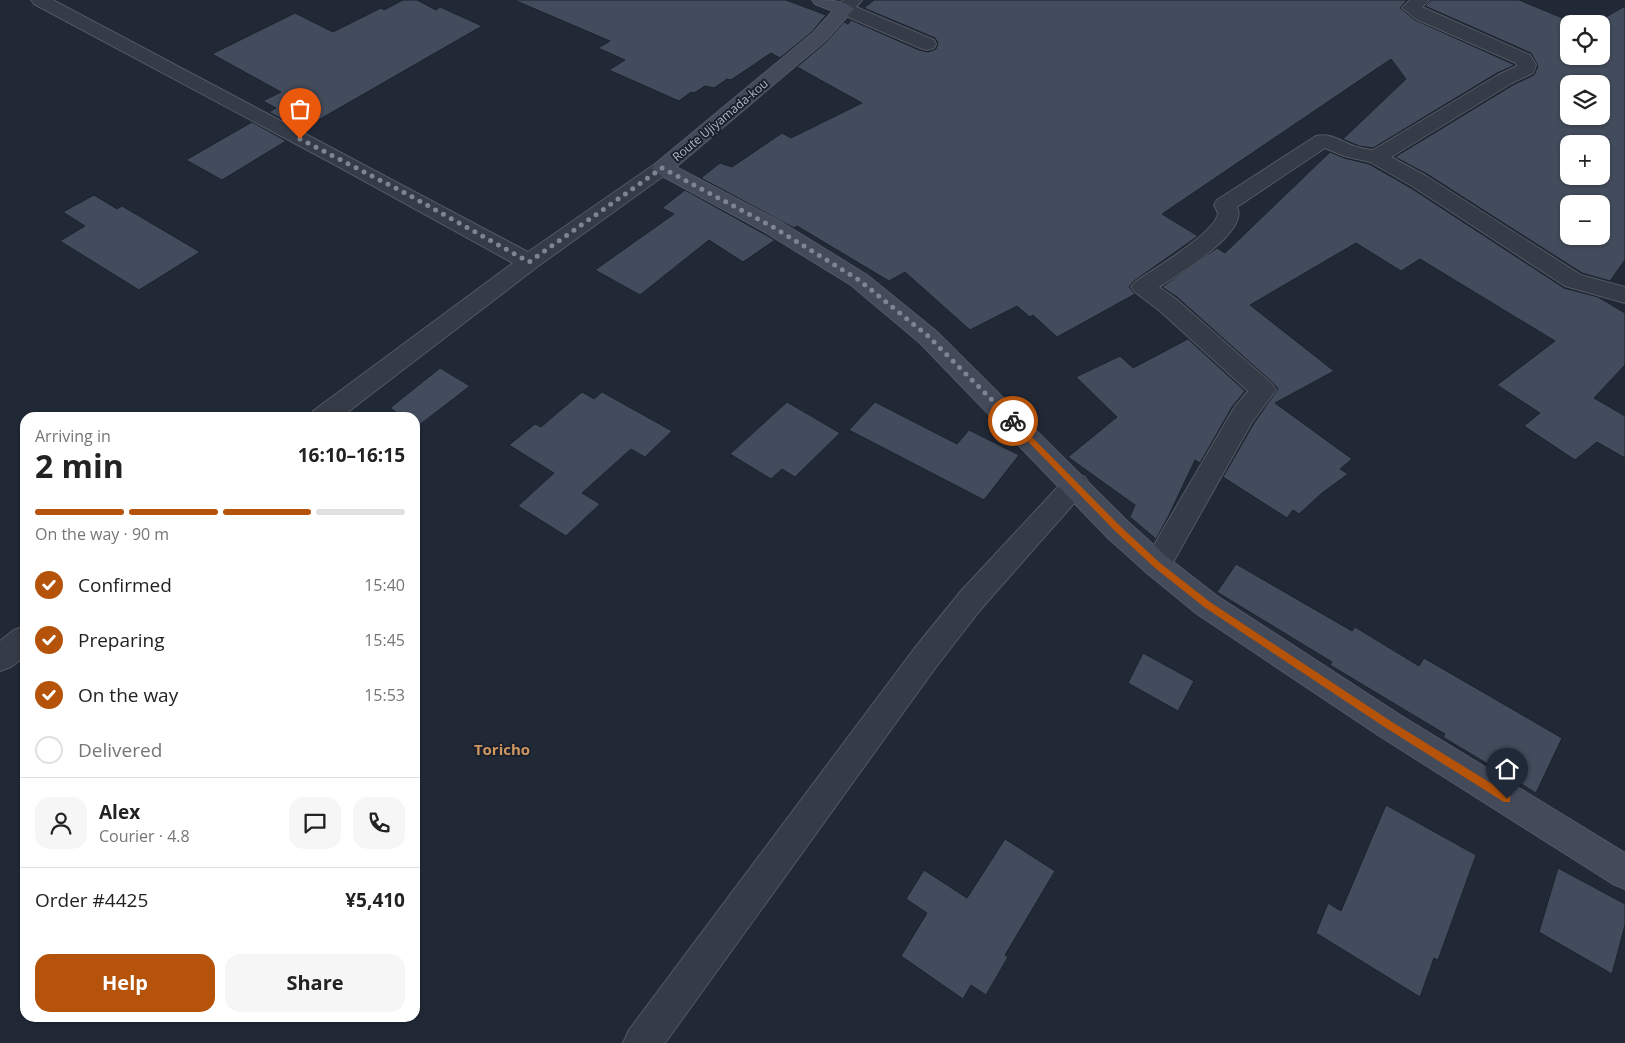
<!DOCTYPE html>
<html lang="en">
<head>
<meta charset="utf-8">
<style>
  :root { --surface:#fff; --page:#f6f6f6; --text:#222; --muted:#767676; --line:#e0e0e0; --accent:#b45309 }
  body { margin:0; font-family:"Open Sans",sans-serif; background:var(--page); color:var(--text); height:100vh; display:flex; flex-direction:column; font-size:19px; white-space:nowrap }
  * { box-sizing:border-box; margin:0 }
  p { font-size:16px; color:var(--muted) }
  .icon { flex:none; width:28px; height:28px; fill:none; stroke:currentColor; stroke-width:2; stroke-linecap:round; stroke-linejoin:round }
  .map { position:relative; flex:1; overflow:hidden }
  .drawer { position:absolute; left:20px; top:412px; width:400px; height:610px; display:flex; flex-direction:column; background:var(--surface); border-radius:15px; box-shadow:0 1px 4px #0004 }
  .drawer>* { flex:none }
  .tools { position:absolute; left:1560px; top:15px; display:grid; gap:10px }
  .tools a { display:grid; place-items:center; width:50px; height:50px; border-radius:10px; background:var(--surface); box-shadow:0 1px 4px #0004; font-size:25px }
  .pin { position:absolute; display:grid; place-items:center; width:42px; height:42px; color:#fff; margin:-51px -21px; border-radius:50% 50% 50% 0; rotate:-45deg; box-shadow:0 0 5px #0007 }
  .pin .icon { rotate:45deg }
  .courier { position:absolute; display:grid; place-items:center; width:50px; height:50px; margin:-25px; border:4px solid #b45309; border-radius:50%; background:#fff; color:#222; box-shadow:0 1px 6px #0007 }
  .summary em { font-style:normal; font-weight:700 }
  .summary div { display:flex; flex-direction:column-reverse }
  .summary { display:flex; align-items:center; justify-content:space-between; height:85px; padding:0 15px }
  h1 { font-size:32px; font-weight:700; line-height:38px }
  .bar { display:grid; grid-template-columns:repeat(4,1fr); gap:8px 5px; align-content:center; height:60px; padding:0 15px }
  .bar i { height:6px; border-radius:4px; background:var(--line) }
  .bar .on { background:var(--accent) }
  .bar p { grid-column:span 4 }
  .line { display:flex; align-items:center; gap:12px; padding:0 15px; border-top:1px solid var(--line) }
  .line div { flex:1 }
  .round { display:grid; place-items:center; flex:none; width:52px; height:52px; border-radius:15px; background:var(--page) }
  ol { padding:0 15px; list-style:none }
  li { display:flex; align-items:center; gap:15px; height:55px }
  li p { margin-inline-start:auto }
  li .icon { padding:5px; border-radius:50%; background:var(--accent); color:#fff; stroke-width:4 }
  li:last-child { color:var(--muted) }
  li i { width:28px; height:28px; border:2px solid var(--line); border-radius:50% }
  .primary-button { display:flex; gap:10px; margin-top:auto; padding:10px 15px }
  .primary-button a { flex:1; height:58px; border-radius:15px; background:var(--accent); color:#fff; font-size:20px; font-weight:700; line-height:58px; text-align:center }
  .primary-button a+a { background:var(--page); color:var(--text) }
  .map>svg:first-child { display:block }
</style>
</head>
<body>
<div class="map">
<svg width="1625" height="1043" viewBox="0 0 1625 1043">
  <rect width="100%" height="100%" fill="#212937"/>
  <!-- building -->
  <g fill="#434c5c" stroke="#1c232e" fill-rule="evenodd">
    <polygon points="403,0 417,0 436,10 440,7 482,26 301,130 269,112 276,108 263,101 281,92 212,54 295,13 333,32 381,8 384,10"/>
    <polygon points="514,0 786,0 826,15 812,32 780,58 771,53 731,80 727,79 714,88 705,86 694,93 691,92 679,101 609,70 625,60 598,48 610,41"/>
    <polygon points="874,0 1407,0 1400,8 1415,20 1515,65 1497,73 1373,148 1359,146 1343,139 1406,79 1391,59 1162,214 1198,236 1134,281 1129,287 1135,294 1057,337 1033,315 1030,317 1017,306 970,330 905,272 889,281 797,226 794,228 701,178 720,163 732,167 782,133 791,138 862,103 797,67 826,42 844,22 848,24 851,20 919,50 928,52 936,49 938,43 935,38 864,8"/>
    <path d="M1431 0H1519L1577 24H1569V56H1601V24H1594L1625 6V260L1610 281 1582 273 1427 174 1395 157 1513 85 1534 75 1538 66 1531 53 1425 6ZM1569 84H1601V116H1569ZM1569 144H1601V176H1569ZM1569 204H1601V236H1569Z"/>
    <polygon points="252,122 286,141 222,180 186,160"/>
    <polygon points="1330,152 1344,158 1369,164 1411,188 1564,288 1598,297 1625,313 1625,365 1594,398 1625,416 1625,458 1597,442 1575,460 1524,426 1540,413 1497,385 1555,341 1420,259 1401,271 1356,243 1250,305 1334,371 1275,403 1352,459 1340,469 1348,474 1322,493 1299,514 1293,510 1287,518 1223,477 1254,423 1278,389 1273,383 1177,297 1162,287 1217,248 1225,253"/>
    <polygon points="685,190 775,240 743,262 709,240 640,295 595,270 674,214 662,208"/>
    <polygon points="94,195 117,209 122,206 200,252 139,290 60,241 85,226 63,212"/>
    <polygon points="1188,339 1245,391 1232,407 1200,463 1195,460 1168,517 1156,539 1130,517 1135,505 1068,457 1117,417 1076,377 1120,356 1133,368"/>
    <polygon points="440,368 470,386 418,426 415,424 415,418 405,418 390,408"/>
    <polygon points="582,392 594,399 602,392 672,431 645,457 631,449 582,493 600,504 566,536 518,506 554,473 509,445 535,424 541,427"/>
    <polygon points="787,402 840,433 795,477 782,469 771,479 730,454"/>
    <polygon points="875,402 957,444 969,430 1019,455 984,500 849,430"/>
    <polygon points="1236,564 1352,631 1355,627 1419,666 1424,658 1562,738 1536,793 1443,737 1445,734 1330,665 1332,662 1217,592"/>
    <polygon points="1143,653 1194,681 1178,711 1128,683"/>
    <polygon points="1386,805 1476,855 1438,960 1434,958 1420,997 1316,933 1328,903 1341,911"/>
    <polygon points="1005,839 1055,871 1005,955 1008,957 986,995 971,985 963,999 901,956 927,913 906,899 924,870 967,898"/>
    <polygon points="1558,868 1625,904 1625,925 1612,974 1539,932"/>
  </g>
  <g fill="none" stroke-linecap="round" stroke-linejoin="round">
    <!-- minor casing -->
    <g stroke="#525965" stroke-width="2">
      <g id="minor">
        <polygon points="31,0 53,0 528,252 655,164 662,162 669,164 672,168 669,172 537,267 340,418 310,418 313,411 513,263 339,167 34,4"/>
        <polygon points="843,0 862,0 856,7 934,40 936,44 934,48 927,50 920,48 839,13 836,9"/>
        <path d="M1410 0H1429L1422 7 1530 55 1536 65 1533 73 1512 83 1391 157 1426 176 1581 275 1625 287V303L1565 286 1412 186 1370 162 1344 156 1325 148 1237 207C1250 232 1177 275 1159 287L1176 299 1272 384 1276 390 1252 422 1167 573 1157 577 1147 573 1143 565 1147 557 1234 408 1248 391 1160 311 1135 292 1131 287 1135 282C1152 270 1217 232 1218 213L1214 205 1217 200 1316 136C1331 132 1343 143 1357 147 1362 149 1368 149 1373 150L1498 75 1517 66 1516 63 1416 19 1402 8Z"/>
        <polygon points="1076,474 1085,477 1089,484 1085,491 981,609 936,667 665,1043 623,1043 629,1030 914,649 961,591 1067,477"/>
        <polygon points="25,626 25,656 11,667 0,671 0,641 14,630"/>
      </g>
    </g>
    <!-- secondary casing -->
    <g stroke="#525965" stroke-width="2">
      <path id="secondary" d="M812 0C825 0 846 0 854 9L825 41 676 167 781 222 867 275 936 331 1128 522 1167 557 1217 596 1400 715 1625 853V889L1613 884 1378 735 1197 614 1147 573 1108 538 920 343 851 285 765 232 655 172 652 168 655 164 813 33 833 11 815 4Z"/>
    </g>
    <!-- minor -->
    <use href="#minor" fill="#353b47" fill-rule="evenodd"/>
    <!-- secondary -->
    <use href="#secondary" fill="#434a5a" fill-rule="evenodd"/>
  </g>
  <!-- route -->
  <polygon fill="#b45309" points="1013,418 1121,527 1160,563 1210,602 1392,722 1510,795 1510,802 1504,802 1386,728 1204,607 1155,568 1116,532 1010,423 1010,419"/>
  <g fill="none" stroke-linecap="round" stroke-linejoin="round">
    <!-- done -->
    <polyline stroke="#7d8593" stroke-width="5" stroke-dasharray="0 9" points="300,139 407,194 529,262 662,168 773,227 859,280 928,336 1013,421"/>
  </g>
  <g text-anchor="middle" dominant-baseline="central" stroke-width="4" stroke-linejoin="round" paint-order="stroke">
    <!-- street labels -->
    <g font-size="12" fill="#afb6c4" stroke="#1a212c">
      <text transform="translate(720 120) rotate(-40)">Route Ujiyamada-kou</text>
    </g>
    <!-- quarter labels -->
    <g font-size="15" font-weight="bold" fill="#ce9660" stroke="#1a212c">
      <text x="502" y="749">Toricho</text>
    </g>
  </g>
</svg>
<div class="tools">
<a><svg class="icon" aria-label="locate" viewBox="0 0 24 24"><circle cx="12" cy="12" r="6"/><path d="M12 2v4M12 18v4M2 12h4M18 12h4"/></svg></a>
<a><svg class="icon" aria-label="layers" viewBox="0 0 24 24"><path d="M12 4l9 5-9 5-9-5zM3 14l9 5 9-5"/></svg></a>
<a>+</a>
<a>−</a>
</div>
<div class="pin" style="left:300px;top:139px;background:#ea580c"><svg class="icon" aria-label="bag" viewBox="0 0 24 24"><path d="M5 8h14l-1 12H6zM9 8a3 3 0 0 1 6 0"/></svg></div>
<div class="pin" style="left:1507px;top:799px;background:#1f2937"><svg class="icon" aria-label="home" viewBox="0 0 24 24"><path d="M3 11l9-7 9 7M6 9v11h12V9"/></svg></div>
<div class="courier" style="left:1013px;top:421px"><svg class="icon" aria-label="bike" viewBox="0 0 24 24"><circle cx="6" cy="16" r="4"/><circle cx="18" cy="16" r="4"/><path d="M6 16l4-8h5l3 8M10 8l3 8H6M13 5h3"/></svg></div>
<section class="drawer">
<div class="summary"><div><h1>2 min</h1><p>Arriving in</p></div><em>16:10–16:15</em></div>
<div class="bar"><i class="on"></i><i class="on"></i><i class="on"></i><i></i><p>On the way · 90 m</p></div>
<ol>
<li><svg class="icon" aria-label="check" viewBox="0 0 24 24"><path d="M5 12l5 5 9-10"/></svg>Confirmed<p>15:40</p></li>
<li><svg class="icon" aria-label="check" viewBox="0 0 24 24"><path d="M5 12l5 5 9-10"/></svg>Preparing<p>15:45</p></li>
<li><svg class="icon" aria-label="check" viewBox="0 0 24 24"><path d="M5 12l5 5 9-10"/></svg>On the way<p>15:53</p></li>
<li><i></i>Delivered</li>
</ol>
<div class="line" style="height:90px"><a class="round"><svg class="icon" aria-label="person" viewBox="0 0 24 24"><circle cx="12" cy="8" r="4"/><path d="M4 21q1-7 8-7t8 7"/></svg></a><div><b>Alex</b><p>Courier · 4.8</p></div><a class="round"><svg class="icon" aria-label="chat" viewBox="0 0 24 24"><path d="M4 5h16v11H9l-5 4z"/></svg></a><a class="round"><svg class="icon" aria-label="phone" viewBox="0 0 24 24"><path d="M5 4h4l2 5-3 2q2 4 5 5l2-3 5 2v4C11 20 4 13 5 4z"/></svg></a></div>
<div class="line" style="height:65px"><div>Order #4425</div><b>¥5,410</b></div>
<div class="primary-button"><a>Help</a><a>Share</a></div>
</section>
</div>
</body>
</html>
